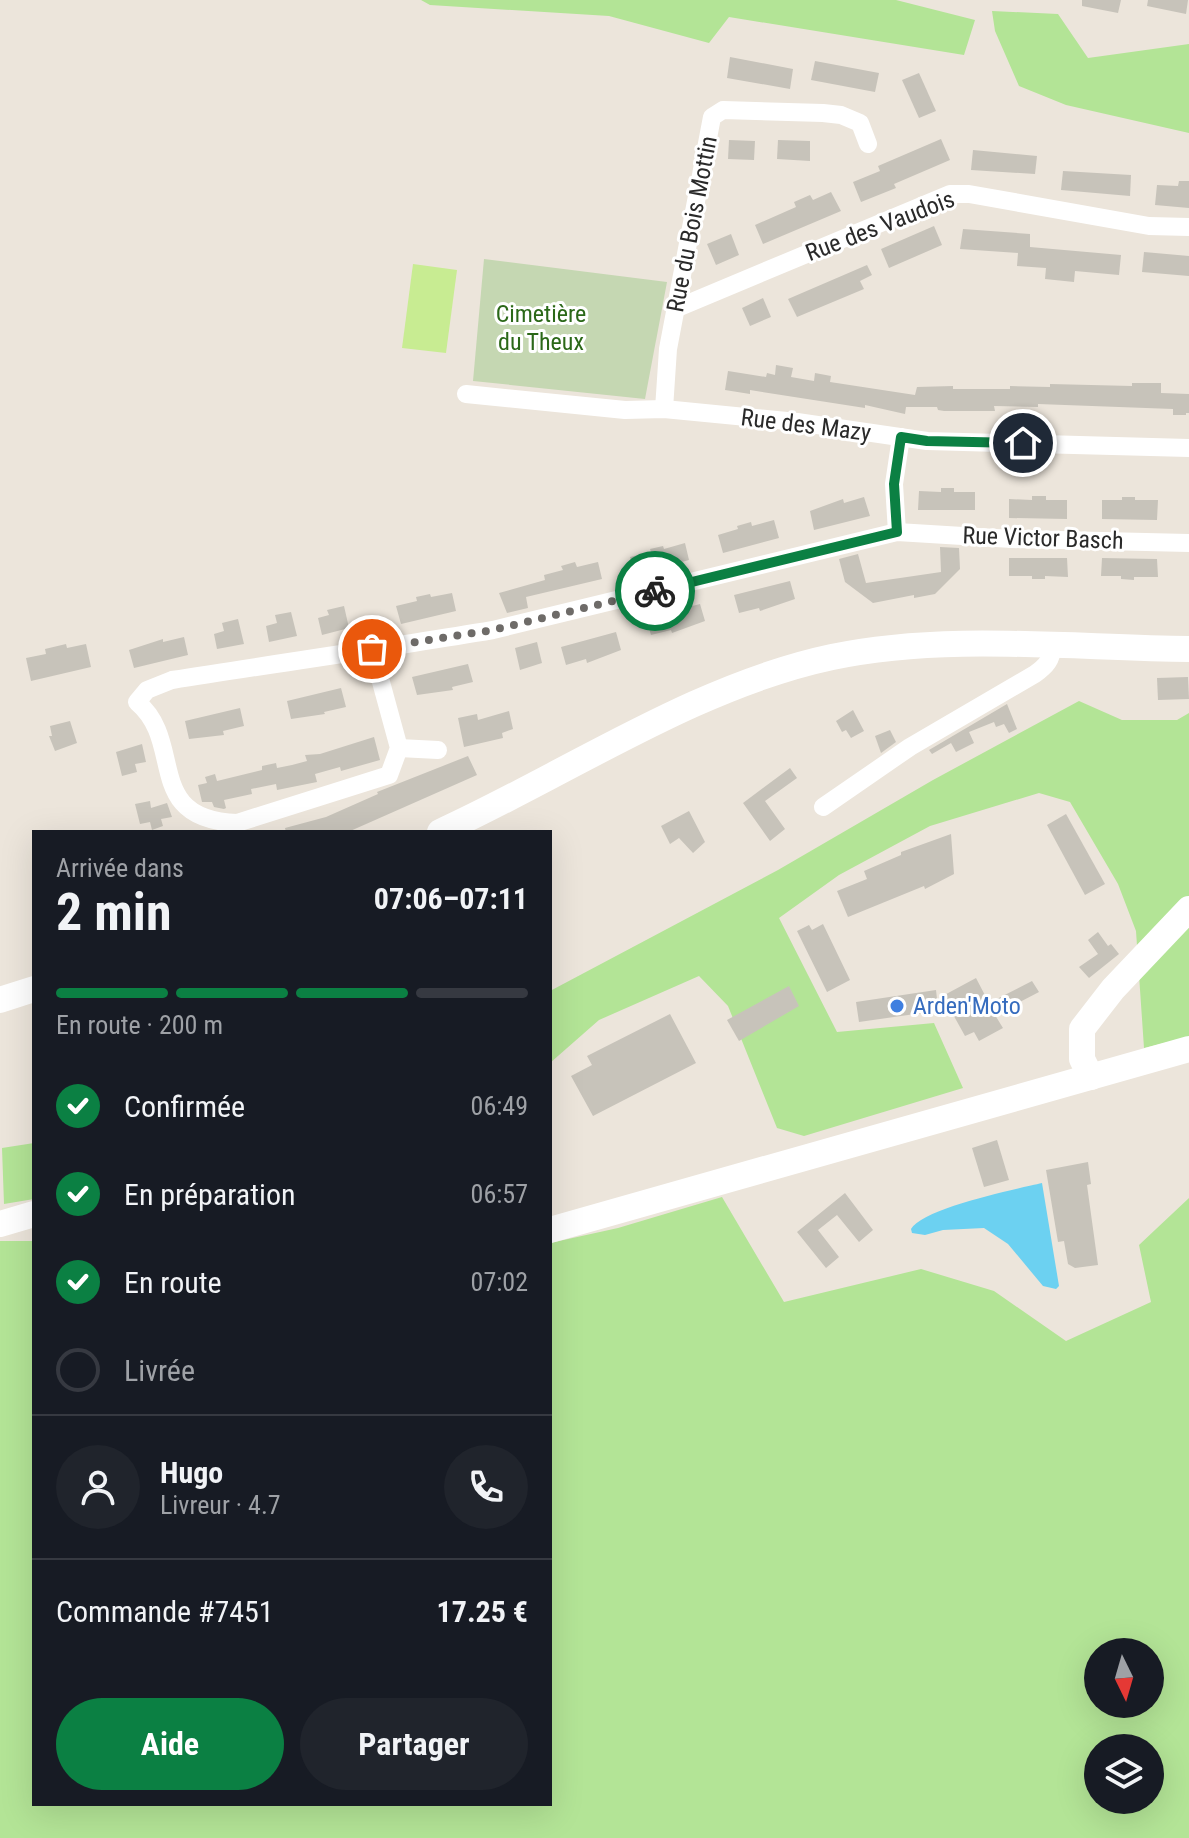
<!DOCTYPE html>
<html lang="fr">
<head>
<meta charset="utf-8">
<style>
  :root { --surface:#171b24; --page:#20242c; --text:#f1f3f6; --muted:#9ea1a6; --line:#363941; --accent:#0b8043 }
  body { margin:0; font-family:"Roboto Condensed",sans-serif; background:var(--page); color:var(--text); height:100vh; display:flex; flex-direction:column; font-size:30px; white-space:nowrap }
  * { box-sizing:border-box; margin:0 }
  p { font-size:26px; color:var(--muted) }
  .icon { flex:none; width:44px; height:44px; fill:none; stroke:currentColor; stroke-width:2; stroke-linecap:round; stroke-linejoin:round }
  .map { position:relative; flex:1; overflow:hidden }
  .sheet { position:absolute; left:32px; top:830px; width:520px; height:976px; display:flex; flex-direction:column; background:var(--surface); border-radius:0px; box-shadow:0 8px 32px #0002 }
  .sheet>* { flex:none }
  .needle { width:52px; rotate:175deg }
  .fabs { position:absolute; left:1084px; top:1638px; display:grid; gap:16px }
  .fabs a { display:grid; place-items:center; width:80px; height:80px; border-radius:50%; background:var(--surface); box-shadow:0 8px 32px #0002; font-size:40px }
  .pin { position:absolute; display:grid; place-items:center; width:68px; height:68px; color:#fff; margin:-34px; border:4px solid #fff; border-radius:50%; box-shadow:0 2px 8px #0007 }
  .courier { position:absolute; display:grid; place-items:center; width:80px; height:80px; margin:-40px; border:6px solid #0b8043; border-radius:50%; background:#fff; color:#222; box-shadow:0 2px 10px #0007 }
  .summary em { font-style:normal; font-weight:700 }
  .summary div { display:flex; flex-direction:column-reverse }
  .summary { display:flex; align-items:center; justify-content:space-between; height:136px; padding:0 24px }
  h1 { font-size:52px; font-weight:700; line-height:60px }
  .bar { display:grid; grid-template-columns:repeat(4,1fr); gap:12px 8px; align-content:center; height:96px; padding:0 24px }
  .bar i { height:10px; border-radius:6px; background:var(--line) }
  .bar .selected { background:var(--accent) }
  .bar p { grid-column:span 4 }
  .line { display:flex; align-items:center; gap:20px; padding:0 24px; border-top:2px solid var(--line) }
  .line div { flex:1 }
  .round { display:grid; place-items:center; flex:none; width:84px; height:84px; border-radius:42px; background:var(--page) }
  ol { padding:0 24px; list-style:none }
  li { display:flex; align-items:center; gap:24px; height:88px }
  li p { margin-inline-start:auto }
  li .icon { padding:8px; border-radius:50%; background:var(--accent); color:#fff; stroke-width:4 }
  li:last-child { color:var(--muted) }
  li i { width:44px; height:44px; border:4px solid var(--line); border-radius:50% }
  .primary-button { display:flex; gap:16px; margin-top:auto; padding:16px 24px }
  .primary-button a { flex:1; height:92px; border-radius:48px; background:var(--accent); color:#fff; font-size:32px; font-weight:700; line-height:92px; text-align:center }
  .primary-button a+a { background:var(--page); color:var(--text) }
  .map>svg:first-child { display:block }
</style>
</head>
<body>
<div class="map">
<svg width="1189" height="1838" viewBox="0 0 1189 1838">
  <rect width="100%" height="100%" fill="#ece5db"/>
  <!-- green -->
  <g fill="#b3e496" fill-rule="evenodd">
    <polygon points="421,0 896,0 975,20 964,55 729,17 709,43 609,16 430,5"/>
    <polygon points="992,11 1058,14 1088,58 1189,44 1189,133 1066,105 1019,86 995,31"/>
    <polygon points="1079,701 1122,720 1177,720 1189,713 1189,1037 1144,1048 1136,931 1118,884 1070,802 1039,793 930,826 839,875 779,918 837,1032 934,1023 963,1088 804,1136 777,1128 728,1006 699,976 599,1020 550,1063 550,991 778,870 933,780"/>
    <polygon points="34,1143 34,1199 4,1204 2,1148"/>
    <path d="M1189 1180V1838H0V1241H34V1804H550V1243L618 1228 722 1197 784 1302 921 1269 994 1291 1066 1341 1151 1302 1139 1245 1189 1198ZM1098 1652H1150V1704H1098ZM1098 1748H1150V1800H1098Z"/>
  </g>
  <!-- cemetery -->
  <polygon fill="#c5d7b2" points="484,259 667,282 645,399 473,381"/>
  <!-- pitch -->
  <polygon fill="#c8ec92" points="413,264 457,270 446,353 402,348"/>
  <!-- water -->
  <path fill="#6cd1f1" d="M1042 1183 1059 1286 1056 1289 1043 1286 1008 1244 984 1228 943 1230 925 1235 912 1233 911 1229C923 1208 1016 1189 1042 1183Z"/>
  <!-- building -->
  <g fill="#c7c3ba">
    <polygon points="1082,0 1121,0 1118,13 1082,6"/>
    <polygon points="1148,0 1188,0 1186,14 1147,6"/>
    <polygon points="730,57 793,69 790,89 727,78"/>
    <polygon points="815,61 879,73 875,92 811,80"/>
    <polygon points="919,73 936,111 919,118 902,80"/>
    <polygon points="941,139 950,160 894,184 896,188 861,202 853,182 880,171 878,166"/>
    <polygon points="729,140 755,141 754,160 728,159"/>
    <polygon points="778,140 810,141 810,161 777,159"/>
    <polygon points="973,150 1037,156 1035,174 971,170"/>
    <polygon points="1063,171 1131,175 1130,196 1061,190"/>
    <polygon points="1179,181 1189,181 1189,208 1155,205 1157,185 1178,186"/>
    <polygon points="831,192 841,211 763,244 755,225 796,207 794,202 810,195 813,200"/>
    <polygon points="934,226 942,245 889,268 881,249"/>
    <polygon points="963,229 1030,234 1030,247 1121,255 1119,275 1075,271 1074,282 1045,279 1046,268 1017,266 1018,253 960,249"/>
    <polygon points="731,234 739,255 716,265 707,244"/>
    <polygon points="1144,252 1189,256 1189,276 1142,272"/>
    <polygon points="867,265 872,275 860,281 864,289 797,317 788,299"/>
    <polygon points="763,298 771,317 750,326 742,308"/>
    <polygon points="776,365 793,368 791,377 814,381 815,373 831,376 830,382 915,395 917,387 953,386 953,389 1010,389 1010,386 1050,387 1050,384 1132,386 1132,383 1161,383 1161,393 1189,394 1189,413 1186,413 1186,415 1173,415 1173,409 1038,404 1038,407 994,406 995,411 944,411 938,410 937,407 906,407 905,414 865,405 865,408 750,390 750,394 725,390 728,371 766,377 767,373 775,375"/>
    <polygon points="941,488 954,488 954,492 975,492 975,510 918,510 919,491 941,492"/>
    <polygon points="1032,496 1046,496 1046,500 1067,500 1067,519 1009,518 1009,499 1032,500"/>
    <polygon points="864,497 870,516 814,530 810,511 843,499 844,503"/>
    <polygon points="1122,497 1135,497 1135,500 1158,500 1157,520 1102,519 1102,500 1122,500"/>
    <polygon points="774,520 779,538 723,553 718,535 738,529 737,526 751,522 752,526"/>
    <polygon points="685,543 689,560 635,575 630,557 651,552 650,549 663,546 664,549"/>
    <polygon points="940,547 959,548 960,569 935,594 914,598 914,595 873,603 845,582 839,559 858,554 866,583 941,572"/>
    <polygon points="1009,558 1067,558 1068,577 1045,576 1045,579 1032,579 1032,576 1009,576"/>
    <polygon points="1102,558 1157,559 1158,577 1134,577 1134,580 1121,579 1121,576 1101,576"/>
    <polygon points="575,562 577,567 598,562 602,579 526,597 528,608 507,613 499,593 545,580 544,575 563,570 561,566"/>
    <polygon points="790,581 795,599 760,611 759,608 739,613 734,595"/>
    <polygon points="452,593 456,611 401,624 396,606 417,601 416,597 430,594 431,597"/>
    <polygon points="700,604 705,621 672,633 671,630 651,635 646,618"/>
    <polygon points="344,606 349,628 322,635 318,618 329,615 327,610"/>
    <polygon points="291,612 297,636 269,642 266,626 277,623 275,615"/>
    <polygon points="238,619 244,644 217,649 214,634 224,631 222,623"/>
    <polygon points="616,632 621,650 587,663 586,659 566,665 561,647"/>
    <polygon points="184,637 188,655 134,668 129,650 163,639 163,642"/>
    <polygon points="537,642 542,663 520,670 515,648"/>
    <polygon points="66,644 67,648 86,644 91,667 31,681 26,658 46,654 45,649"/>
    <polygon points="468,664 473,682 452,687 453,690 417,695 412,677"/>
    <polygon points="1188,677 1189,699 1158,700 1157,678"/>
    <polygon points="341,688 346,707 324,712 325,714 291,719 287,701"/>
    <polygon points="1007,704 1017,729 1009,733 1004,724 996,727 994,722 969,732 974,743 956,752 951,743 932,754 929,750"/>
    <polygon points="240,708 244,726 223,731 224,735 189,739 185,721"/>
    <polygon points="853,710 864,731 851,738 846,730 842,732 836,721"/>
    <polygon points="509,711 513,729 502,733 503,738 464,747 458,718 477,714 478,720"/>
    <polygon points="70,721 77,743 55,751 49,736 52,736 50,726"/>
    <polygon points="890,730 896,742 881,753 875,736"/>
    <polygon points="374,737 380,760 341,771 340,767 315,774 317,782 277,790 276,784 251,789 252,794 224,800 226,808 224,809 214,807 212,802 202,802 198,785 207,783 205,777 215,774 217,781 262,770 262,766 276,763 277,768 292,765 307,761 305,755 320,754"/>
    <polygon points="142,744 146,762 135,764 137,772 122,776 116,752"/>
    <polygon points="468,756 477,775 348,832 286,832 285,828 326,817 378,794 377,792"/>
    <polygon points="790,768 797,778 765,801 785,829 770,841 743,803"/>
    <polygon points="150,801 151,808 167,803 172,817 161,819 163,826 152,830 150,822 140,824 135,804"/>
    <polygon points="689,811 705,842 693,853 679,838 670,844 661,826"/>
    <polygon points="1066,814 1105,884 1085,895 1047,825"/>
    <polygon points="951,834 954,874 925,889 924,886 848,917 837,891 867,879 864,871 901,855 901,852"/>
    <polygon points="823,924 850,980 827,992 797,931 809,925 812,930"/>
    <polygon points="1098,932 1108,946 1111,944 1119,954 1089,978 1079,967 1098,954 1088,940"/>
    <polygon points="976,978 989,1003 1032,981 1039,992 995,1015 1003,1028 979,1041 974,1032 965,1036 950,1009 859,1022 856,1002 936,990 937,999"/>
    <polygon points="789,986 799,1006 739,1041 727,1020"/>
    <polygon points="670,1014 696,1063 593,1116 571,1076 592,1065 587,1056"/>
    <polygon points="997,1140 1009,1180 984,1187 972,1148"/>
    <polygon points="1088,1162 1091,1184 1087,1185 1098,1265 1075,1268 1068,1264 1064,1241 1058,1242 1046,1170"/>
    <polygon points="845,1193 873,1230 859,1242 837,1215 818,1230 839,1257 826,1268 797,1232"/>
  </g>
  <g fill="none" stroke-linecap="round" stroke-linejoin="round">
    <!-- street -->
    <g stroke="#fff" stroke-width="18">
      <polyline points="675,309 950,194 969,194 1149,226 1189,227"/>
      <polyline points="466,394 625,410 664,409 797,422 927,441 1189,448"/>
      <polyline points="664,409 668,349 712,117 723,110 823,113 841,115 860,123 868,144"/>
      <polyline points="897,532 894,484 901,437"/>
      <path d="M372 649 399 748 389 775 237 823C142 819 186 743 137 702L147 690 172 680C279 663 386 648 493 630L897 532 1012 539 1189 543"/>
      <polyline points="399,748 438,750"/>
      <path d="M823 807 910 747 1035 674C1046 666 1052 660 1052 646"/>
    </g>
    <!-- secondary -->
    <g stroke="#fff" stroke-width="26">
      <path d="M440 832C567 774 695 686 832 657 946 633 1073 648 1189 649"/>
      <polyline points="0,1000 34,989"/>
      <polyline points="1091,1077 1082,1059 1082,1029 1113,989 1189,909"/>
      <polyline points="0,1224 34,1214"/>
      <polyline points="550,1230 1189,1049"/>
    </g>
  </g>
  <g fill="none" stroke-linecap="round" stroke-linejoin="round">
    <!-- done -->
    <polyline stroke="#6e6b68" stroke-width="8" stroke-dasharray="0 14.4" points="372,649 493,630 655,591"/>
    <!-- route -->
    <polyline stroke="#0b8043" stroke-width="10" points="655,591 897,532 894,484 901,437 927,441 1023,443"/>
  </g>
  <!-- markers -->
  <circle fill="#3f7fe0" stroke="#fff" stroke-width="3" cx="897" cy="1006" r="8"/>
  <g text-anchor="middle" dominant-baseline="central" stroke-width="6" stroke-linejoin="round" paint-order="stroke">
    <!-- street labels -->
    <g font-size="24" fill="#2a2a2a" stroke="#fff">
      <text transform="translate(692 224) rotate(-79)">Rue du Bois Mottin</text>
      <text transform="translate(880 226) rotate(-21)">Rue des Vaudois</text>
      <text transform="translate(806 425) rotate(7)">Rue des Mazy</text>
      <text transform="translate(1043 538) rotate(2)">Rue Victor Basch</text>
    </g>
    <!-- park labels -->
    <g font-size="24" fill="#2b6818" stroke="#fff">
      <text x="541" y="314">Cimetière<tspan x="541" dy="28">du Theux</tspan></text>
    </g>
    <!-- shop labels -->
    <g font-size="24" fill="#366cbe" stroke="#fff" text-anchor="start">
      <text x="913" y="1006">Arden'Moto</text>
    </g>
  </g>
</svg>
<div class="fabs">
<a><svg class="needle" viewBox="-14 -14 28 28"><path d="M0-13l5 13h-10z" fill="#e53935"/><path d="M0 13l5-13h-10z" fill="#9ea1a6"/></svg></a>
<a><svg class="icon" aria-label="layers" viewBox="0 0 24 24"><path d="M12 4l9 5-9 5-9-5zM3 14l9 5 9-5"/></svg></a>
</div>
<div class="pin" style="left:372px;top:649px;background:#ea580c"><svg class="icon" aria-label="bag" viewBox="0 0 24 24"><path d="M5 8h14l-1 12H6zM9 8a3 3 0 0 1 6 0"/></svg></div>
<div class="pin" style="left:1023px;top:443px;background:#1f2937"><svg class="icon" aria-label="home" viewBox="0 0 24 24"><path d="M3 11l9-7 9 7M6 9v11h12V9"/></svg></div>
<div class="courier" style="left:655px;top:591px"><svg class="icon" aria-label="bike" viewBox="0 0 24 24"><circle cx="6" cy="16" r="4"/><circle cx="18" cy="16" r="4"/><path d="M6 16l4-8h5l3 8M10 8l3 8H6M13 5h3"/></svg></div>
<section class="sheet">
<div class="summary"><div><h1>2 min</h1><p>Arrivée dans</p></div><em>07:06–07:11</em></div>
<div class="bar"><i class="selected"></i><i class="selected"></i><i class="selected"></i><i></i><p>En route · 200 m</p></div>
<ol>
<li><svg class="icon" aria-label="check" viewBox="0 0 24 24"><path d="M5 12l5 5 9-10"/></svg>Confirmée<p>06:49</p></li>
<li><svg class="icon" aria-label="check" viewBox="0 0 24 24"><path d="M5 12l5 5 9-10"/></svg>En préparation<p>06:57</p></li>
<li><svg class="icon" aria-label="check" viewBox="0 0 24 24"><path d="M5 12l5 5 9-10"/></svg>En route<p>07:02</p></li>
<li><i></i>Livrée</li>
</ol>
<div class="line" style="height:144px"><a class="round"><svg class="icon" aria-label="person" viewBox="0 0 24 24"><circle cx="12" cy="8" r="4"/><path d="M4 21q1-7 8-7t8 7"/></svg></a><div><b>Hugo</b><p>Livreur · 4.7</p></div><a class="round"><svg class="icon" aria-label="phone" viewBox="0 0 24 24"><path d="M5 4h4l2 5-3 2q2 4 5 5l2-3 5 2v4C11 20 4 13 5 4z"/></svg></a></div>
<div class="line" style="height:104px"><div>Commande #7451</div><b>17.25 €</b></div>
<div class="primary-button"><a>Aide</a><a>Partager</a></div>
</section>
</div>
</body>
</html>
